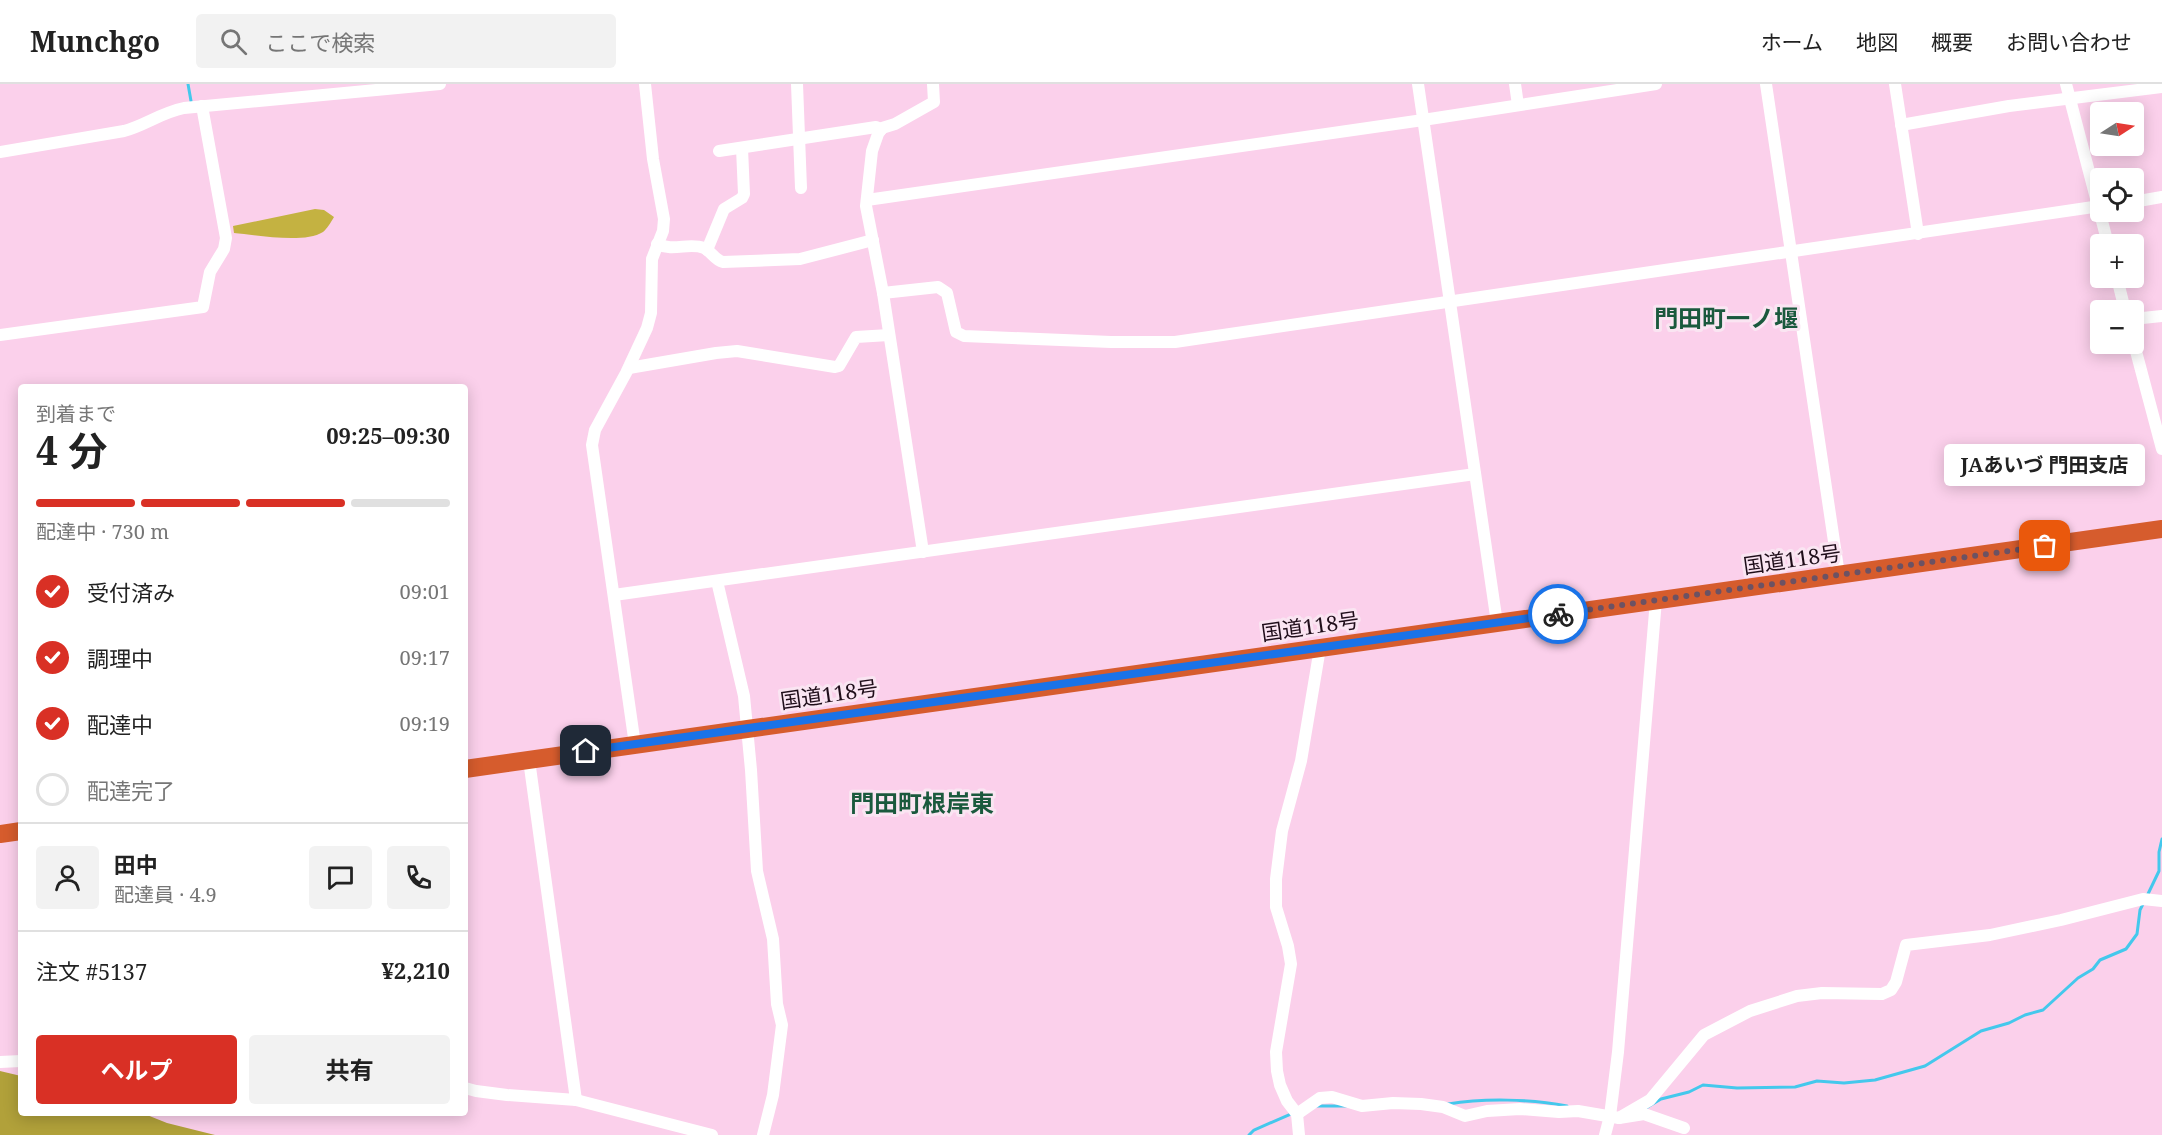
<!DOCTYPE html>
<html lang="ja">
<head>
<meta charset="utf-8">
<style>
  :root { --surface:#fff; --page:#f2f2f2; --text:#222; --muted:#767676; --line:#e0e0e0; --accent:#d93025 }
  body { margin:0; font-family:"Noto Serif","Noto Sans JP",serif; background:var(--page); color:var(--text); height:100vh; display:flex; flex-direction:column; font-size:22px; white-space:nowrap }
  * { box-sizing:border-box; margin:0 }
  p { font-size:20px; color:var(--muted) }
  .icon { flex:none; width:33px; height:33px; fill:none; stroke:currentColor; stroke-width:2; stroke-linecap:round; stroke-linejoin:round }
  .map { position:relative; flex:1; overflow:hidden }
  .panel { position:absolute; left:18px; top:300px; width:450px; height:732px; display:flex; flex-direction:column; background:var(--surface); border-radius:6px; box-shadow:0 3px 15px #0003 }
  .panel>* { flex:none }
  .needle { width:39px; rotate:78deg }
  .tools { position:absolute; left:2090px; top:18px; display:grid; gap:12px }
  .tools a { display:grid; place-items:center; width:54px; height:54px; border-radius:6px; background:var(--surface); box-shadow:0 3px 15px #0003; font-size:30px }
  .pin { position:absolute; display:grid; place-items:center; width:51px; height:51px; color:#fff; margin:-26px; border-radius:12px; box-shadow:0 3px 9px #0006 }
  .courier { position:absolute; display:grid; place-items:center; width:60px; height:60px; margin:-30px; border:4px solid #1a73e8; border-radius:50%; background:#fff; color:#222; box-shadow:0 2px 8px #0007 }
  .bubble { position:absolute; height:42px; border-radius:6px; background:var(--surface); box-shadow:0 3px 15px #0003; font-size:20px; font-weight:700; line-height:42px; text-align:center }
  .summary em { font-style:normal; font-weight:700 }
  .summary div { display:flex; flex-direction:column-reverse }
  .summary { display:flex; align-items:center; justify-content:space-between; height:102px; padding:0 18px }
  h1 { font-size:39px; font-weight:700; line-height:45px }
  .bar { display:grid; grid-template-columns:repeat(4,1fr); gap:9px 6px; align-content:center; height:72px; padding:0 18px }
  .bar i { height:8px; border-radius:4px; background:var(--line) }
  .bar .current { background:var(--accent) }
  .bar p { grid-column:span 4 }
  .line { display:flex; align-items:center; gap:15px; padding:0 18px; border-top:2px solid var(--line) }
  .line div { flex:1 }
  .round { display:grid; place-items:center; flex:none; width:63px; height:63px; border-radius:6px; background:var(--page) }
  ol { padding:0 18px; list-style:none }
  li { display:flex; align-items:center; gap:18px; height:66px }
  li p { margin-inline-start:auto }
  li .icon { padding:6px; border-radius:50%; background:var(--accent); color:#fff; stroke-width:4 }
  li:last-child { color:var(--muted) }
  li i { width:33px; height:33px; border:3px solid var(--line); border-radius:50% }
  .button { display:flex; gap:12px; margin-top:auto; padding:12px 18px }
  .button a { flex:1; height:69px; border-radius:6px; background:var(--accent); color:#fff; font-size:24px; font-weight:700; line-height:69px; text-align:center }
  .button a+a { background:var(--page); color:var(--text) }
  header { display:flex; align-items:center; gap:36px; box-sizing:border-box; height:84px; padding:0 30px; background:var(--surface); border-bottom:2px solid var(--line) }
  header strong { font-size:28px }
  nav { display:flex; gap:33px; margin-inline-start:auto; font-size:21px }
  .search { width:420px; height:54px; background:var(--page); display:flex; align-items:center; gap:15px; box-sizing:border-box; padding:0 21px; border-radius:6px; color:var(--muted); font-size:22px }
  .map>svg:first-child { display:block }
</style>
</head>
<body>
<header>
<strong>Munchgo</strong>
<div class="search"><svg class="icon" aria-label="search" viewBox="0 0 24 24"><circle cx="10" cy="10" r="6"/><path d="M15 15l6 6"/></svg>ここで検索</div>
<nav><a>ホーム</a><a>地図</a><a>概要</a><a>お問い合わせ</a></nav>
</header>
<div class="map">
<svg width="2162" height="1051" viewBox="0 0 2162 1051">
  <rect width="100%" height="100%" fill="#fbd0eb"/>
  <!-- green -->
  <path fill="#c4b241" d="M315 125 324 126 334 133C331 138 327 145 323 148 304 160 256 151 234 149L233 142Z"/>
  <!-- forest -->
  <polygon fill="#b1a13a" points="0,987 21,992 21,1029 142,1029 167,1039 215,1051 0,1051"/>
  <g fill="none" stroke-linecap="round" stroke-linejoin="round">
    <!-- stream -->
    <g stroke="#44c8ec" stroke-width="3">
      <polyline points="188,0 191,17"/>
      <polyline points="2147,812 2159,787 2159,768 2162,755"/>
      <path d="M1448 1020C1484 1014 1531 1015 1567 1022"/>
      <polyline points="1316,1022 1346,1022"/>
      <polyline points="1646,1024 1661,1015 1689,1008 1703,1001 1737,1004 1795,1003 1817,997 1844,999 1875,996 1925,982 1981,947 2009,939 2025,931 2043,926 2078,894 2093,885 2100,876 2126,865 2137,850 2140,826 2144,818"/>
      <polyline points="1249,1051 1254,1046 1293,1029"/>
    </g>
    <!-- minor -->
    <g stroke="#fff" stroke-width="12">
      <polyline points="797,0 801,104"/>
      <polyline points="1418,0 1497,539"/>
      <polyline points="1515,0 1518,21"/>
      <polyline points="1766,0 1839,491"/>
      <polyline points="1895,0 1918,150"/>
      <polyline points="2066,0 2108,160"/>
      <polyline points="1901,41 2009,22 2162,3"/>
      <polyline points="719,67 876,43 881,46"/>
      <path d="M0 68 124 47C146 41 160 29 184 24L440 0"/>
      <polyline points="867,116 1423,36 1656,0"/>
      <polyline points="2133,118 2162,113"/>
      <path d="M657 160C674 168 689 158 704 164 712 168 715 176 723 178L800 175 873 156"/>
      <polyline points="707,166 724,125 742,114 744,110 742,64"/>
      <polyline points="2117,194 2125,226"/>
      <polyline points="883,209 938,203 947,209 956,248 964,252 1111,258 1175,258 2100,122"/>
      <polyline points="2133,235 2162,232"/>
      <polyline points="0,251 203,223 210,188 224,165 226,154 202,22"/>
      <polyline points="2133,256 2162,365"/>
      <polyline points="629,284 716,269 737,267 835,283 839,282 856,253 889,251"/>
      <polyline points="923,468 883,209 866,122 872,67 878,50 882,44 895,40 934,18 933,0"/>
      <polyline points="717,497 744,612 751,686 757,787 773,855 777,920 782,941 773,1011 763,1051"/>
      <polyline points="614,511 1475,390"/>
      <polyline points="635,661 592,361 595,346 626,289 647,244 651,229 652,175 663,147 664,135 653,75 645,0"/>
      <polyline points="529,676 576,1016"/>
      <polyline points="0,978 21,977"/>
      <polyline points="465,1004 476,1007 507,1011 576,1016 712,1051"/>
      <polyline points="1297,1030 1320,1014 1332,1013 1362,1022 1393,1019 1421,1020 1443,1023 1465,1032 1487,1027 1520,1025 1559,1028 1578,1027 1619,1034 1644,1030 1684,1044"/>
      <polyline points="1619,1034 1650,1016 1704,951 1750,927 1797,912 1822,909 1882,910 1891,906 1896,898 1906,861 1990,851 2061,836 2143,815 2162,817"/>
      <polyline points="1299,1051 1297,1030 1287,1017 1280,1001 1277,987 1276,968 1291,880 1288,862 1276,823 1276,795 1282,747 1301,677 1320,564"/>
      <polyline points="1605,1051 1610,1032 1618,968 1656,516"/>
    </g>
    <!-- highway -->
    <g stroke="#d65c2d" stroke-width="18">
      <polyline points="465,685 2162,445"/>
      <polyline points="0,750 21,747"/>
    </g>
  </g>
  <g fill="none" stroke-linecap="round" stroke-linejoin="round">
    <!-- done -->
    <polyline stroke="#6c5263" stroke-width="6" stroke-dasharray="0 10.8" points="1558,530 2045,462"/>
    <!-- route -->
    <polyline stroke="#1a73e8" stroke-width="8" points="586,667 1558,530"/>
  </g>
  <g text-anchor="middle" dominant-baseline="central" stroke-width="6" stroke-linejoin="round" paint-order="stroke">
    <!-- street labels -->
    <g font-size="21" fill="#1f0e1a" stroke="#fae5f2">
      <text transform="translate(1792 475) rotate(-8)">国道118号</text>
      <text transform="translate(1310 542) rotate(-8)">国道118号</text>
      <text transform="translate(829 610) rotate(-8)">国道118号</text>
    </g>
    <!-- quarter labels -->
    <g font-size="24" font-weight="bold" fill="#1a593d" stroke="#fae5f2">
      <text x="1726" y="233">門田町一ノ堰</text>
      <text x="922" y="718">門田町根岸東</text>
    </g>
  </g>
</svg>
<div class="tools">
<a><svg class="needle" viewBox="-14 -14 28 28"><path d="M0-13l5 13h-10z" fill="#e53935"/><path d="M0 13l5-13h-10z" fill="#767676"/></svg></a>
<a><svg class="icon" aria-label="locate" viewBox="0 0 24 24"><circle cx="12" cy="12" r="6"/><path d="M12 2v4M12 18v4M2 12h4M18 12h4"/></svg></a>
<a>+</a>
<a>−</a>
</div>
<div class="pin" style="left:2045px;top:462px;background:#ea580c"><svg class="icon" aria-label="bag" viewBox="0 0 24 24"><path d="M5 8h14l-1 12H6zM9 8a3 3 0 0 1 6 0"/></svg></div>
<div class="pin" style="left:586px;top:667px;background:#1f2937"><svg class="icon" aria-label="home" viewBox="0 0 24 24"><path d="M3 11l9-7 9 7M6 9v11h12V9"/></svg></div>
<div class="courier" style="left:1558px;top:530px"><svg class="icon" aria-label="bike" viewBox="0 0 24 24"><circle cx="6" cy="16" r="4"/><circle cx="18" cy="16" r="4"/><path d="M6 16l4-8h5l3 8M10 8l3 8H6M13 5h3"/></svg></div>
<div class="bubble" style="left:1944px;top:360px;width:201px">JAあいづ 門田支店</div>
<section class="panel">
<div class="summary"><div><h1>4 分</h1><p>到着まで</p></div><em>09:25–09:30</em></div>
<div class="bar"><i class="current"></i><i class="current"></i><i class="current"></i><i></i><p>配達中 · 730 m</p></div>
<ol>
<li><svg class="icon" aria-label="check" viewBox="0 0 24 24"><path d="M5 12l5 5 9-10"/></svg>受付済み<p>09:01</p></li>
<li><svg class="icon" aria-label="check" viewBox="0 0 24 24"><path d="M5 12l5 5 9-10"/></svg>調理中<p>09:17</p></li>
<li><svg class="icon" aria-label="check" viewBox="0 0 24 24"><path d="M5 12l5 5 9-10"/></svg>配達中<p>09:19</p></li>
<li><i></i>配達完了</li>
</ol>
<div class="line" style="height:108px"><a class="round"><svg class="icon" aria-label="person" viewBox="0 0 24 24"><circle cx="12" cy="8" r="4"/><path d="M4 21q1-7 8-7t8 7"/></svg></a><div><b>田中</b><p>配達員 · 4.9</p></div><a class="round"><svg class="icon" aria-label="chat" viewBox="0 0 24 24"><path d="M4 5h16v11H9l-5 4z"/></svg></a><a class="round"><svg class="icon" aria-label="phone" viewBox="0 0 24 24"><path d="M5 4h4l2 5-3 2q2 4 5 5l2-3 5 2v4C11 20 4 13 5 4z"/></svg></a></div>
<div class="line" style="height:78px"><div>注文 #5137</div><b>¥2,210</b></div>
<div class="button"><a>ヘルプ</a><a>共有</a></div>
</section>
</div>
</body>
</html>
